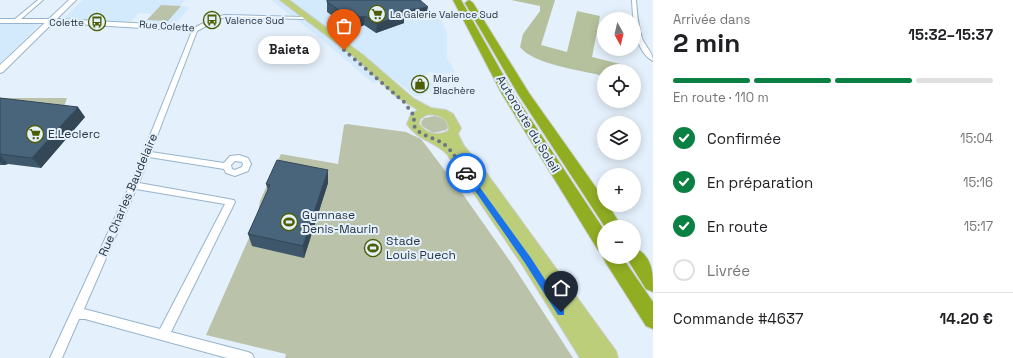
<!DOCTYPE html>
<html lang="fr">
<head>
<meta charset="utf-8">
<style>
  :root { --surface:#fff; --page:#f2f2f2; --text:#202124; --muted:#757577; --line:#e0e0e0; --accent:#0b8043 }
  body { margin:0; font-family:"Space Grotesk",sans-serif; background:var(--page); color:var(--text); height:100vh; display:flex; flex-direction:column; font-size:15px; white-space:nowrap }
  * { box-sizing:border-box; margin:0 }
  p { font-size:13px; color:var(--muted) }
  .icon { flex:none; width:22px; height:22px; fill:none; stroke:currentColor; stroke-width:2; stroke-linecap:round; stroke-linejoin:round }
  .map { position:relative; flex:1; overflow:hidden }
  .details { display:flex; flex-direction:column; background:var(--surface); width:360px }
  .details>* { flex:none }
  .needle { width:26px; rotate:172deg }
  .tools { position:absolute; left:597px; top:12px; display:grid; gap:8px }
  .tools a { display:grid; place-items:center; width:44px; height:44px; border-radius:50%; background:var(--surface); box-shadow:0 2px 10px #0003; font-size:20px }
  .pin { position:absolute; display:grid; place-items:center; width:34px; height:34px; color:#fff; margin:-41px -17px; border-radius:50% 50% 50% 0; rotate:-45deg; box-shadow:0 0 4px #0007 }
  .pin .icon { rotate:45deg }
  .courier { position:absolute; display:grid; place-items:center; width:40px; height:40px; margin:-20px; border:3px solid #1a73e8; border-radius:50%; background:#fff; color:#222; box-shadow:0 1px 5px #0007 }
  .bubble { position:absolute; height:28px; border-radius:14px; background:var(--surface); box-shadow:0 2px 10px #0003; font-size:13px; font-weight:800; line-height:28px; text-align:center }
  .overview em { font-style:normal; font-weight:800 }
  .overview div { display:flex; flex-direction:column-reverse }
  .overview { display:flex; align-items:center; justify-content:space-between; height:68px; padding:0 20px }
  h1 { font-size:26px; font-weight:800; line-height:30px }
  .bar { display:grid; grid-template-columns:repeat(4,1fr); gap:6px 4px; align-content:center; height:48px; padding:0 20px }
  .bar i { height:5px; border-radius:3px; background:var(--line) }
  .bar .active { background:var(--accent) }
  .bar p { grid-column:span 4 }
  .line { display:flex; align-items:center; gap:10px; padding:0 20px; border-top:1px solid var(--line) }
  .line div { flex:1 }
  ol { padding:0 20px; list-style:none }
  li { display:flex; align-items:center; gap:12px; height:44px }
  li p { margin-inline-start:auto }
  li .icon { padding:4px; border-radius:50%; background:var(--accent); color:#fff; stroke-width:4 }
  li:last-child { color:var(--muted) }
  li i { width:22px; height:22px; border:2px solid var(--line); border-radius:50% }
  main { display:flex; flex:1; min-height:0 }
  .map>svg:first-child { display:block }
</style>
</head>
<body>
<main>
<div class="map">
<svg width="653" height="358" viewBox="0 0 653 358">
  <rect width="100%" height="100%" fill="#e4f0fb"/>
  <!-- built -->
  <g fill="#d3eafd">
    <polygon points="83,0 185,0 180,6 189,7 176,24 144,22 152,14 139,13 130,22 64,18"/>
    <polygon points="271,0 420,0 442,22 447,33 447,58 455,72 444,74 430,72 422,76 438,87 420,96 415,96 392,78 373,83 315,34"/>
    <polygon points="0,23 37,23 39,25 0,63"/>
  </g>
  <!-- green -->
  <g fill="#bac2a9">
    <polygon points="161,5 181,6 168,21 147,20"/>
    <polygon points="0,98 67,98 64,107 0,100"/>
    <path d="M435 116C442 117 448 120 448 128L446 130 433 133 422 126 421 122 424 118Z"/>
    <polygon points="347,124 406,132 421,139 462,193 512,264 573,358 285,358 286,354 206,335 257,220 260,201 281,154 338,164 344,125"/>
  </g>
  <!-- forest -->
  <path fill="#b5c09d" d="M511 0H555L541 45 567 52 577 11 600 16 592 57 624 65V71H604V76C581 70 534 65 520 47L523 34 540 11V6Z"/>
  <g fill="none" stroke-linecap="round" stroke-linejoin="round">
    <!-- street casing -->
    <g stroke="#96b4cd" stroke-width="2">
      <g id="street">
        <path d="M38 0H43L21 19H59L188 26 194 28 215 17 225 15 303 17 305 18 303 19 225 17 219 19 197 31 151 152 224 163 230 156 239 155 248 158 251 164 248 171 235 176 226 173 224 169 149 157 139 183 234 200 235 202 171 332 248 352 252 354 254 358H227L85 319H79L62 358H50L130 185 192 31 59 23H0V19H15ZM235 161 242 162 243 164 242 167 235 170 232 169 231 165ZM136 189 225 204 160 329 84 309Z"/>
        <path d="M632 0H636C637 13 638 26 642 38 645 46 653 52 653 61 634 51 633 18 632 0Z"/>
      </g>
    </g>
    <!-- secondary casing -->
    <g stroke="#96b4cd" stroke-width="2">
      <polygon id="secondary" points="69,0 76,0 3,72 0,73 0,65"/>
    </g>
    <!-- primary casing -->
    <g stroke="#cbcfd1" stroke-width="2">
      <path id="primary" d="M280 0H289L363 55 414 99 431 108 446 110 453 114 461 128 458 134 464 146 485 171 616 351 618 358H580L523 266 447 154C434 141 417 140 407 124L411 114 418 110 397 97 357 59ZM426 115C436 113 447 117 449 128L448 131C437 137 426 133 419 124L420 119Z"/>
    </g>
    <!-- highway casing -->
    <g stroke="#cbcfd1" stroke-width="2">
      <g id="highway">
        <polygon points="453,0 461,0 514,94 604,230 604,253 598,250 502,94"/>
        <polygon points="469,0 473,3 529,93 604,199 604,205 608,205 622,227 605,227 518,94 465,3"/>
        <path d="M634 248C653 255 653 274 653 292L646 289 626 257H634Z"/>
        <polygon points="604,255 604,257 622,257 653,302 653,329 646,326 606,263 603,257"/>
      </g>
    </g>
    <!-- street -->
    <use href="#street" fill="#fff" fill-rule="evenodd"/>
    <!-- secondary -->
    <use href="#secondary" fill="#fff" fill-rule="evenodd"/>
    <!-- primary -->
    <use href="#primary" fill="#bdce7b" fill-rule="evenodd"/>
    <!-- highway -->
    <use href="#highway" fill="#91ae23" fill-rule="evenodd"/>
  </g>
  <!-- wall -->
  <g fill="#3f576b">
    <polygon points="327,0 426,16 404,19 404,23 376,33 364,25 360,27 354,23 347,26 327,12"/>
    <polygon points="0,98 85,117 41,168 8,164 4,165 0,165"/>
    <polygon points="328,183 304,258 252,246 248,234 268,190 266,184"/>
  </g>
  <!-- shaded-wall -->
  <g fill="#334757">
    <polygon points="428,7 426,16 404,19 404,23 376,33 377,24 400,11"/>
    <polygon points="355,14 354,23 347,26 348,16"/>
    <polygon points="365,16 364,25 360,27 360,17"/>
    <polygon points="78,107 85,117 41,168 32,158"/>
    <polygon points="0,155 8,164 4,165 0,162"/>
    <polygon points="328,170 328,183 304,258 303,246"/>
  </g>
  <!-- building -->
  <g fill="#49657c" stroke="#334757">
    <polygon points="327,0 420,0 428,7 400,11 405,14 377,24 365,16 360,17 355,14 348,16 327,2"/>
    <polygon points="0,98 78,107 32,158 0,154"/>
    <polygon points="277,160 328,170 303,246 248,234 270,185 266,184"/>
  </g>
  <!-- route -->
  <polygon fill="#1a73e8" points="464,171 468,171 531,258 564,309 564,315 558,315 525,263 464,175"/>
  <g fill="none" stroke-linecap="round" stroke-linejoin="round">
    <!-- done -->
    <path stroke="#6a7681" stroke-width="4" stroke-dasharray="0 7.2" d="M344 50 404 102 415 117C407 134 436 137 445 145 454 153 460 164 466 173"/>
  </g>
  <!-- icons -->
  <defs>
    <g id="supermarket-ring" transform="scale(0.9)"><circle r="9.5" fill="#e4f0fb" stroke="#4d5e02" stroke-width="1.5"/><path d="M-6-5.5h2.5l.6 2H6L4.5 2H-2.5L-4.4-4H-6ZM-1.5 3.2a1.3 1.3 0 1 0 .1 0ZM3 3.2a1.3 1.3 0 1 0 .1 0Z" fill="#4d5e02"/></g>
    <g id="bus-ring" transform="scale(0.9)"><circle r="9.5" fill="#e4f0fb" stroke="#4d5e02" stroke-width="1.5"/><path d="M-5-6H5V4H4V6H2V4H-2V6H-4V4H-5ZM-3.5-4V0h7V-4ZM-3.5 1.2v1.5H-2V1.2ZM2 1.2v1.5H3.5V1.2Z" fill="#4d5e02"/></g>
    <g id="shop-ring" transform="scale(0.9)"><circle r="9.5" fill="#e4f0fb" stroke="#4d5e02" stroke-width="1.5"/><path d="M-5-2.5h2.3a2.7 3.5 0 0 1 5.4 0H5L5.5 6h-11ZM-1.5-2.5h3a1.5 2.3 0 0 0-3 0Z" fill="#4d5e02"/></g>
    <g id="stadium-ring" transform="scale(0.9)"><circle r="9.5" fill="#e4f0fb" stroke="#4d5e02" stroke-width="1.5"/><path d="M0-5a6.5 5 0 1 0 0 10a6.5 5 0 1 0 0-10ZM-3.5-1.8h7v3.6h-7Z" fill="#4d5e02"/></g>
  </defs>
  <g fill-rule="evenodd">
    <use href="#supermarket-ring" x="377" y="14"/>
    <use href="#bus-ring" x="212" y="20"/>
    <use href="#bus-ring" x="97" y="22"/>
    <use href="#shop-ring" x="420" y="84"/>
    <use href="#supermarket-ring" x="35" y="134"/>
    <use href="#stadium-ring" x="289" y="222"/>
    <use href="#stadium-ring" x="373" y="248"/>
  </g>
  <g text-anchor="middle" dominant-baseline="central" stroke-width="4" stroke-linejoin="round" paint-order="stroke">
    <!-- far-poi labels -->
    <g font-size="10" fill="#28353f" stroke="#e4f0fb" text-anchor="start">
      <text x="390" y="14">La Galerie Valence Sud</text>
      <text x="225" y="20">Valence Sud</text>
      <text x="84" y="22" text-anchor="end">Colette</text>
      <text x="433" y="78">Marie<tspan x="433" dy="12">Blachère</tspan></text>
    </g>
    <!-- far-street labels -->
    <g font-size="10" fill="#28353f" stroke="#e4f0fb">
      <text transform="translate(167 26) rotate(4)">Rue Colette</text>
    </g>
    <!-- street labels -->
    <g font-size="12" fill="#28353f" stroke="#e4f0fb">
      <text transform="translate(528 124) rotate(59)">Autoroute du Soleil</text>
      <text transform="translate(128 195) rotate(-67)">Rue Charles Baudelaire</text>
    </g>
    <!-- poi labels -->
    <g font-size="12" fill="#28353f" stroke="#e4f0fb" text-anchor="start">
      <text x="48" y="134">E.Leclerc</text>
      <text x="302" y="215">Gymnase<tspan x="302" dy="14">Denis-Maurin</tspan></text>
      <text x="386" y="241">Stade<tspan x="386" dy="14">Louis Puech</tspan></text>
    </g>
  </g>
</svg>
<div class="tools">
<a><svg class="needle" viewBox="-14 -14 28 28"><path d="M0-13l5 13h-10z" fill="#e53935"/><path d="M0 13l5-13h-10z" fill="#757577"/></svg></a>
<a><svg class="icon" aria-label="locate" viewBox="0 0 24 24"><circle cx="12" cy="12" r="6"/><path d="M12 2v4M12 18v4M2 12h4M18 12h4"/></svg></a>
<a><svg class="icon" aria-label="layers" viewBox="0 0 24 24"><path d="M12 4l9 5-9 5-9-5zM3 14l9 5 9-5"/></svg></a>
<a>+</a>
<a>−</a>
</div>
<div class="pin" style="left:344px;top:50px;background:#ea580c"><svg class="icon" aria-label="bag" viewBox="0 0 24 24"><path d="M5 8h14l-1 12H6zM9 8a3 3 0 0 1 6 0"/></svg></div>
<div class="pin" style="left:561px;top:312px;background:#1f2937"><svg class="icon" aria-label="home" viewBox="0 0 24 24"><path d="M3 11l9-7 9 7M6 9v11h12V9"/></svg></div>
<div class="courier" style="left:466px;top:173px"><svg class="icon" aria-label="car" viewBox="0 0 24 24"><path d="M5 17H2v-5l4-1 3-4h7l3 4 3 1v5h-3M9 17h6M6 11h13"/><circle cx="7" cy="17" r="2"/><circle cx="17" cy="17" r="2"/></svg></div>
<div class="bubble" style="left:258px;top:36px;width:62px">Baieta</div>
</div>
<section class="details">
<div class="overview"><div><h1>2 min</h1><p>Arrivée dans</p></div><em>15:32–15:37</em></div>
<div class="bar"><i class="active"></i><i class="active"></i><i class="active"></i><i></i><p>En route · 110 m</p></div>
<ol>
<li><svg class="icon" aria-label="check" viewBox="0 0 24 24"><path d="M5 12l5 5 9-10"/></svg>Confirmée<p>15:04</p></li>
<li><svg class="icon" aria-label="check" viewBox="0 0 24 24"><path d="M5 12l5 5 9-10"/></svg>En préparation<p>15:16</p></li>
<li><svg class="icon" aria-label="check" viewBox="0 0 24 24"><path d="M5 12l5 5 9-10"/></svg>En route<p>15:17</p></li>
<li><i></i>Livrée</li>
</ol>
<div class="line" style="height:52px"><div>Commande #4637</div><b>14.20 €</b></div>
</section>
</main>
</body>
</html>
